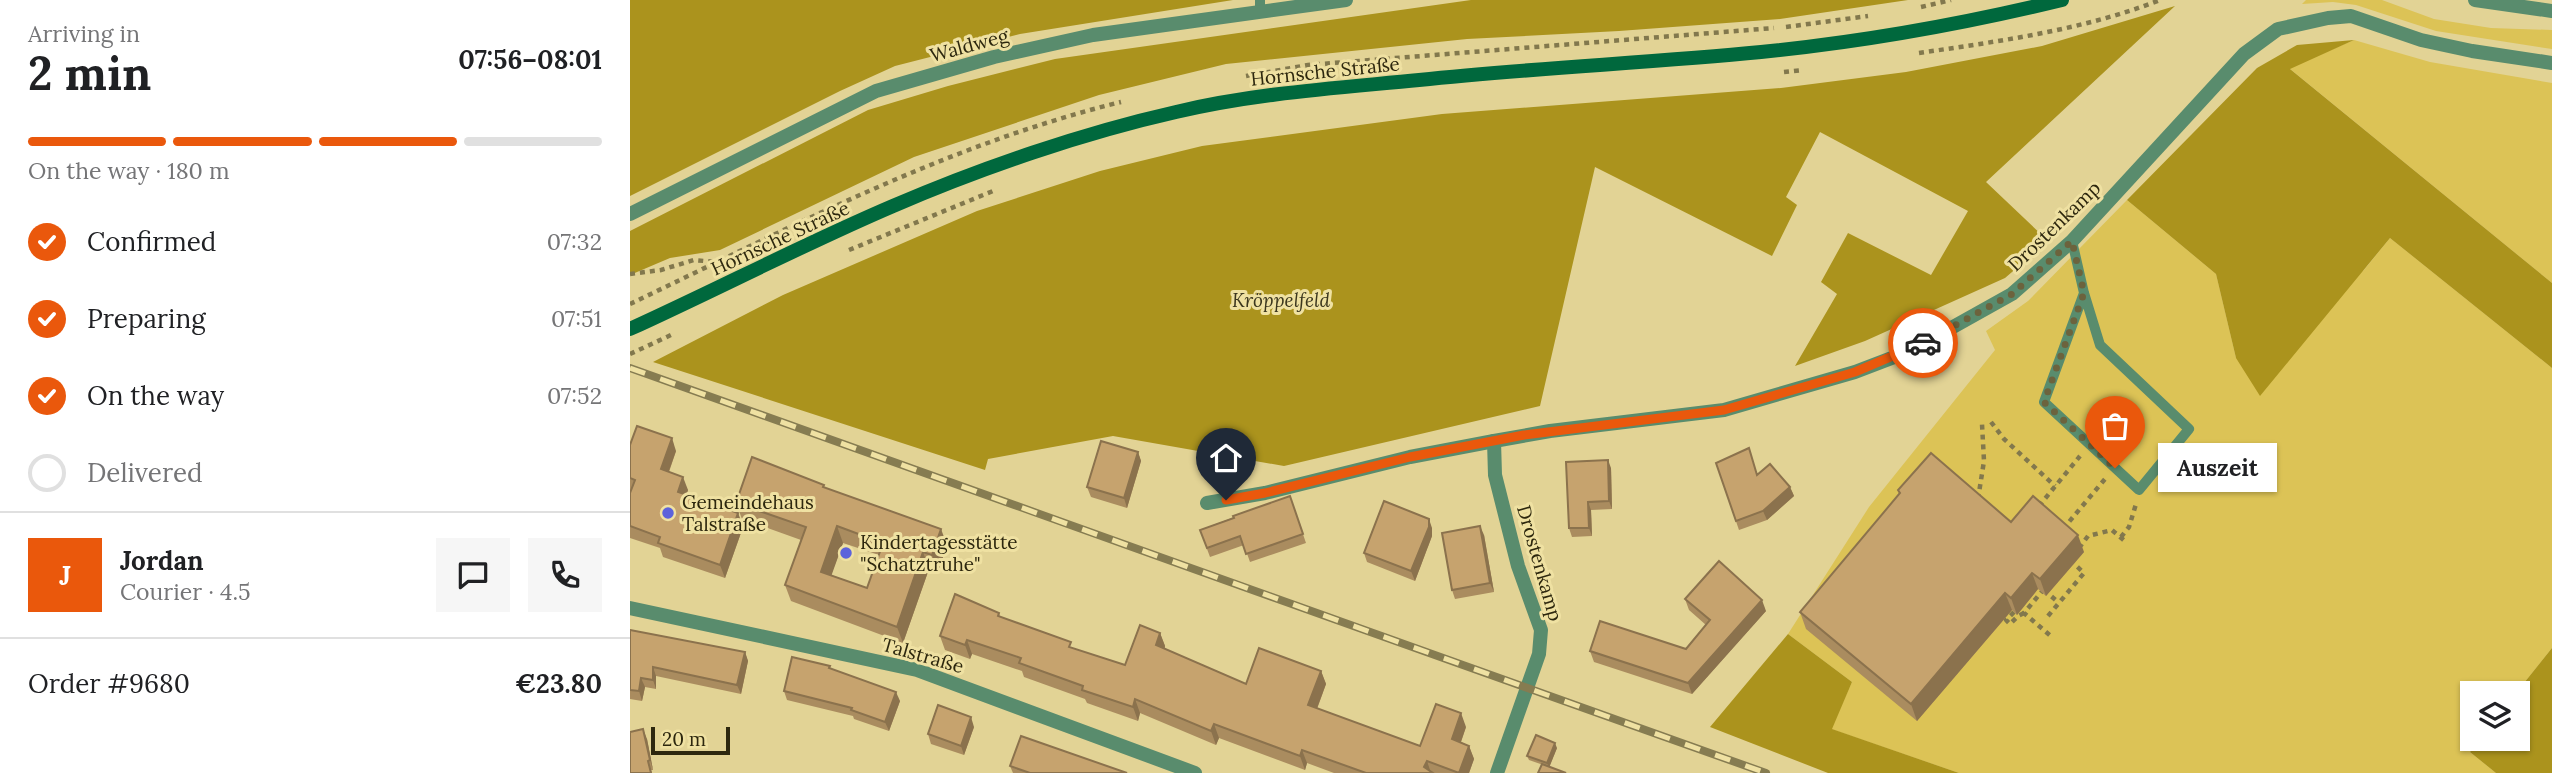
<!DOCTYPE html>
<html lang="en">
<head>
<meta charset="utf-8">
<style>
  :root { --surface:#fff; --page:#f6f6f6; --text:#202124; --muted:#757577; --line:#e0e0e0; --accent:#ea580c }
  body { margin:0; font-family:Lora,serif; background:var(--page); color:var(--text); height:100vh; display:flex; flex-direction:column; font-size:26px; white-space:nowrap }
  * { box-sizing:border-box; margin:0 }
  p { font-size:23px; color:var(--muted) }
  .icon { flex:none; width:38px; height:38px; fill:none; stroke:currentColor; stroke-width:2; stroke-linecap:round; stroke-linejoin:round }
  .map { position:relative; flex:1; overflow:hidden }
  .drawer { display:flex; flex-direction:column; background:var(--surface); width:630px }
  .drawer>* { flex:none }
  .buttons { position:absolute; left:1830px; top:681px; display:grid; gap:14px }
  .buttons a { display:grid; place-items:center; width:70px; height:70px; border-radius:0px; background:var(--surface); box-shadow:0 2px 5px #0004; font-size:35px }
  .scale { position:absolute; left:21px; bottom:18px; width:79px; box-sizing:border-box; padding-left:7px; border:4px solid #2d270e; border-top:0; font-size:19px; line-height:24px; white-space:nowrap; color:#2d270e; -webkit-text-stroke:5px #efe1a2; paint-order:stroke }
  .pin { position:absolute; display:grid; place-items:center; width:60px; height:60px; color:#fff; margin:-72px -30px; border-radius:50% 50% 50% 0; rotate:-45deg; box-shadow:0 0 7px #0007 }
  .pin .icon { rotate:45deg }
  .courier { position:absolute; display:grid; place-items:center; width:70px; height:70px; margin:-35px; border:5px solid #ea580c; border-radius:50%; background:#fff; color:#222; box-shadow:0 2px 9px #0007 }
  .bubble { position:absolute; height:49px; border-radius:0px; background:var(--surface); box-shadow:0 2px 5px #0004; font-size:23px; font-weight:700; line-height:49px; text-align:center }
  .head em { font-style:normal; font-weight:700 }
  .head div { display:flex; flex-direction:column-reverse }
  .head { display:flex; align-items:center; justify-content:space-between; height:119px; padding:0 28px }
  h1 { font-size:46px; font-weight:700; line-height:52px }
  .bar { display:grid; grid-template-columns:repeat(4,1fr); gap:10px 7px; align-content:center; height:84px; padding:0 28px }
  .bar i { height:9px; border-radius:5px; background:var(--line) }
  .bar .selected { background:var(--accent) }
  .bar p { grid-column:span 4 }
  .line { display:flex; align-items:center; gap:18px; padding:0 28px; border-top:2px solid var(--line) }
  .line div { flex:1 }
  .round { display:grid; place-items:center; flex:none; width:74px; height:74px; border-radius:0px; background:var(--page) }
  ol { padding:0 28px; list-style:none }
  li { display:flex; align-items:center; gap:21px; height:77px }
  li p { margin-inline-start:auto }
  li .icon { padding:7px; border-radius:50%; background:var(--accent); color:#fff; stroke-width:4 }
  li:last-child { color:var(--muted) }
  li i { width:38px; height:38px; border:4px solid var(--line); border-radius:50% }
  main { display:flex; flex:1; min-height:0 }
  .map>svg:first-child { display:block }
</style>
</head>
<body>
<main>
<section class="drawer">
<div class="head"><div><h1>2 min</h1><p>Arriving in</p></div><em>07:56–08:01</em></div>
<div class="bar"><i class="selected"></i><i class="selected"></i><i class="selected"></i><i></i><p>On the way · 180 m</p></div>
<ol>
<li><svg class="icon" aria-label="check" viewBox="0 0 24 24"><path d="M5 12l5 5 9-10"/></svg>Confirmed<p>07:32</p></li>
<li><svg class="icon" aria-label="check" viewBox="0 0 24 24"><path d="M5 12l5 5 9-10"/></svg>Preparing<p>07:51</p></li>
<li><svg class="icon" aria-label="check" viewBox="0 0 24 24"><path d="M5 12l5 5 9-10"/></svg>On the way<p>07:52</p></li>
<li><i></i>Delivered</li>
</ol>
<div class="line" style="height:126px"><b class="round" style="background:var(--accent);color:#fff">J</b><div><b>Jordan</b><p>Courier · 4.5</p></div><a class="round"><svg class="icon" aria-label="chat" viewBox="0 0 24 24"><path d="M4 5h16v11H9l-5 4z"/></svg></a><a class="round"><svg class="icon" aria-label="phone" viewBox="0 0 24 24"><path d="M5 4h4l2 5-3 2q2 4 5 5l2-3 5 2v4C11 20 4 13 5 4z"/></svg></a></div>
<div class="line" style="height:91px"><div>Order #9680</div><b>€23.80</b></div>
</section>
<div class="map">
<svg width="1922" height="773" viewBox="0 0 1922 773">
  <rect width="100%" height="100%" fill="#e2d395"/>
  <!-- green -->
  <g fill="#dcc356">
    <polygon points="1676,0 1752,0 1804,19 1861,28 1922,30 1922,49 1806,31 1726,5 1703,2 1672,4"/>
    <polygon points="1724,40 1800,62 1922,83 1922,283 1659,68"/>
    <polygon points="1497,200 1586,274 1606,358 1734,270 1760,238 1922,368 1922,648 1886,693 1843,693 1843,738 1850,739 1840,752 1866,773 1329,773 1201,729 1222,682 1158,634 1239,507 1365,350 1356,331 1398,301"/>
  </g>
  <!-- forest -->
  <g fill="#ab931d">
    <polygon points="0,0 603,0 390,34 265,66 210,91 0,196"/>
    <polygon points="841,0 1278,0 1150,19 989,31 837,39 596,64 469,95 284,157 90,250 40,258 0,275 0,231 238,110 318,86 425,59"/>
    <polygon points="1545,6 1356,182 1415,238 1396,260 1375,278 1235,341 1165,366 1207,294 1191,282 1218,233 1301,275 1338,211 1190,132 1156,197 1167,205 1142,256 965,167 910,406 654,466 483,436 358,459 355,470 23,362 153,295 347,211 470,171 572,146 812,114 1151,88 1276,72 1412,46"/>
    <polygon points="1724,40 1660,69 1922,283 1922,368 1760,238 1630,396 1606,358 1586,274 1497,200 1627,68 1667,45"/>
    <polygon points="1158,634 1222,682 1202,729 1329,773 1198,773 1080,727"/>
    <polygon points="1922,648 1922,773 1866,773 1840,752 1850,739 1888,738 1888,693 1886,693"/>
  </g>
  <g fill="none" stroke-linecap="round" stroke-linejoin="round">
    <!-- path -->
    <g stroke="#82784d" stroke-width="4.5" stroke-dasharray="5 5" stroke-linecap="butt">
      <polyline points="1291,7 1321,0"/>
      <polyline points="1156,27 1238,16"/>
      <path d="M1289 53C1371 41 1453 30 1530 0"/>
      <polyline points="1154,72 1173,70"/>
      <polyline points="616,76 678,65 1144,28"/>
      <polyline points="219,250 363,191"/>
      <polyline points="0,274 31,270 64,260 85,262"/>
      <path d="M0 304C159 228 319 144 491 102"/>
      <polyline points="0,354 41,335"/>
      <polyline points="1361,422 1374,439 1425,486"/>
      <polyline points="1348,499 1354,461 1352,424"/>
      <polyline points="1409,506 1450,456"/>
      <polyline points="1433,529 1475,479"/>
      <polyline points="1491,537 1499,527 1506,504"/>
      <polyline points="1449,548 1458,536 1482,530 1496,542"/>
      <polyline points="1414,589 1394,613 1423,638"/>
      <polyline points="1414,590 1429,603"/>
      <polyline points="1384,612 1376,620 1380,624 1388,616 1394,613"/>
      <polyline points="1418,616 1454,573 1440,560"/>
    </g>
    <!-- lane -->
    <g stroke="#598c6d" stroke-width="10">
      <polyline points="630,12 630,0"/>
      <polyline points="1442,241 1454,293 1470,345 1559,429 1509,490 1414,402 1454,293"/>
    </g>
    <!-- street -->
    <g stroke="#598c6d" stroke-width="14">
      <polyline points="1845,0 1922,11"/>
      <polyline points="0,214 246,91 364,57 463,35 716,0"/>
      <polyline points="577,503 635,493 780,457 864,441"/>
      <polyline points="0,608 287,670 565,773"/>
      <polyline points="867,773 909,654 911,630 888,566 865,475 864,441 920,431 1094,410 1225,372 1280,351 1382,294 1442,241 1614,54 1648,29 1698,18 1721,16 1791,40 1842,51 1922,63"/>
    </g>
    <!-- secondary -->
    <path stroke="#00683d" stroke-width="14" d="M0 329C88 289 174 244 263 206 351 168 453 133 546 112 626 93 708 88 789 80 903 68 1017 63 1131 52 1232 42 1333 24 1432 0"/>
    <!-- rail casing -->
    <g stroke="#867c51" stroke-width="8">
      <polyline id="rail" points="0,368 1136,773"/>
    </g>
    <!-- rail -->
    <use href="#rail" stroke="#efe1a2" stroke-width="5" stroke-dasharray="16" stroke-linecap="butt"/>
  </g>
  <!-- wall -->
  <g fill="#aa8c5f" fill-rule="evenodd">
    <polygon points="0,445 46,451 39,472 58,490 56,495 108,513 113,527 95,578 33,557 30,548 0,538 0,493 1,490 0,490"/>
    <polygon points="508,452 511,461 497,508 461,497 457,487"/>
    <polygon points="1086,463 1128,475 1160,487 1164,496 1137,520 1109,530"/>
    <polygon points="981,468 982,509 961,510 962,536 942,537 939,528"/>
    <path d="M195 488 317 545 308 572 299 569 273 643 161 601 155 585 171 540 112 519 106 503ZM213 543 249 555 237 588 201 575Z"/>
    <polygon points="1268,490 1381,522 1454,552 1416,596 1408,589 1387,615 1382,610 1287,721 1176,629 1170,612 1269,494"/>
    <polygon points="660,496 676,543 620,562 614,545 580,557 570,530"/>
    <polygon points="802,528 802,536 785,581 737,562 734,553"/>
    <polygon points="854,535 864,592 825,599 822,590"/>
    <polygon points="1055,599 1136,611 1062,694 964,662 960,651 1056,649 1076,625 1059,610"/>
    <polygon points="369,613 370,617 444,649 495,665 530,633 535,646 535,649 616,684 691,671 696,684 687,709 790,746 836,727 831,742 839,746 844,759 839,773 704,773 677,763 675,770 589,738 586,745 510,713 508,721 457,703 455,699 394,677 392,671 342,654 340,659 315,650 310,636"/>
    <polygon points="0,630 115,652 118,661 111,694 26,676 26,689 15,687 12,701 0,699"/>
    <polygon points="201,669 270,701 259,731 224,719 223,716 157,700 154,691"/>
    <polygon points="344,727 334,755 301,744 298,734"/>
    <polygon points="17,739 23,770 21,770 22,773 0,773"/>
    <polygon points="927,748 919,767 899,760 897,756"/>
    <polygon points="380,766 497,773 383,773"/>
  </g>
  <!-- shaded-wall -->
  <g fill="#8b724d">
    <polygon points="42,438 46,451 35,482 31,469"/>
    <polygon points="508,452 511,461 497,508 494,498"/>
    <polygon points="978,460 981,468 982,509 979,501"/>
    <polygon points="53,477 58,490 53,505 48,492"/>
    <polygon points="1160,487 1164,496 1137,520 1133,511"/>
    <polygon points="958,502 961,510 962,536 959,528"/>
    <polygon points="108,513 113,527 95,578 90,565"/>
    <polygon points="799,519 802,528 802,536 785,581 781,571"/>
    <polygon points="207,526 213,543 197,588 191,572"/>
    <polygon points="850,526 854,535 864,592 860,583"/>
    <polygon points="311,529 317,545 308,572 302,555"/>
    <polygon points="1448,535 1454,552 1416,596 1410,579"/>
    <polygon points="293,552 299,569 273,643 267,627"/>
    <polygon points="1402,573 1408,589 1387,615 1381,598"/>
    <polygon points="1375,593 1382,610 1287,721 1281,704"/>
    <polygon points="1132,600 1136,611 1062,694 1058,683"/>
    <polygon points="530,633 535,646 531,659 526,645"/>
    <polygon points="337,640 342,654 340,659 335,645"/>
    <polygon points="115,652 118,661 111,694 107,685"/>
    <polygon points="23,667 26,676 26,689 23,680"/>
    <polygon points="691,671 696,684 683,719 678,705"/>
    <polygon points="11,678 15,687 12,701 9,691"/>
    <polygon points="266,692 270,701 259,731 255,722"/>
    <polygon points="505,699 510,713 508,721 503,707"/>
    <polygon points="831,713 836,727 827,753 822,739"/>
    <polygon points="341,717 344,727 334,755 331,746"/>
    <polygon points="584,724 589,738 586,745 581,731"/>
    <polygon points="13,729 17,739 23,770 20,760"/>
    <polygon points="925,743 927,748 919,768 917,763"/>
    <polygon points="839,746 844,759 839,773 829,773"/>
    <polygon points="672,750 677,763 675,770 670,756"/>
    <polygon points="797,761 801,773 794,767"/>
  </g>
  <!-- building -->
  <g fill="#c6a36e" stroke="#8b724d" stroke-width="2" fill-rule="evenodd">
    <polygon points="7,426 42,438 31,469 53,477 48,492 108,513 90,565 28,543 30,537 0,526 0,493 5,480 0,478 0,445"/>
    <polygon points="471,441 508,452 494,498 457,487"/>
    <polygon points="1119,448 1127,475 1140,464 1160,487 1133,511 1106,521 1086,463"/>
    <polygon points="1301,453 1381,522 1403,496 1448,535 1410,579 1402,573 1381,598 1375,593 1281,704 1170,612 1270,493 1268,490"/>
    <path d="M122 457 194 485 193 487 311 529 302 555 293 552 267 627 155 585 176 527 106 503ZM207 526 253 543 237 588 191 572Z"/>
    <polygon points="978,460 979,501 958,502 959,528 939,528 936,462"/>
    <polygon points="660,496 673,534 616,554 610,536 577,548 570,530 604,518 603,516"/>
    <polygon points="754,501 799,519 799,527 781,571 734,553"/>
    <polygon points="850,526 860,583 822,590 812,533"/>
    <polygon points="1089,561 1132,600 1058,683 960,651 970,621 1056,649 1080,620 1055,599"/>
    <polygon points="325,594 369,613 368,616 441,642 439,647 495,665 510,625 530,633 526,645 616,684 629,648 691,671 678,705 790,746 806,704 831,713 822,739 839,746 829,773 797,761 794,767 803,773 736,773 672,750 670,756 584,724 581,731 505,699 503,707 452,690 453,686 389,663 391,658 337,640 335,645 310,636"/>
    <polygon points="0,630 115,652 107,685 23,667 23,680 11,678 9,691 0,690"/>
    <polygon points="162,657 200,666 199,668 266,692 255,722 221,710 222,708 154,691"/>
    <polygon points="308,705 341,717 331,746 298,734"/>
    <polygon points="13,729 20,760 18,761 21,773 0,773 0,732"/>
    <polygon points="906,735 925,743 917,763 897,756"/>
    <polygon points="391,736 497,773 400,773 380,766"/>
    <polygon points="912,764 936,773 908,773"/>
  </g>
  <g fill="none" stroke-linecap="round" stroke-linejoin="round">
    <!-- done -->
    <polyline stroke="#6c633d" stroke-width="7" stroke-dasharray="0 12.6" points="1293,343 1382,294 1442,241 1454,293 1414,402 1485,468"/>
    <!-- route -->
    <polyline stroke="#ea580c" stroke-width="9" points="596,500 635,493 780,457 894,435 1094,410 1225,372 1293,343"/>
  </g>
  <!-- markers -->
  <g fill="#5d63db" stroke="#efe1a2" stroke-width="2.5">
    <circle cx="38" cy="513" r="7"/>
    <circle cx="216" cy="553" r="7"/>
  </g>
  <g text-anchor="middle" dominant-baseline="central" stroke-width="6" stroke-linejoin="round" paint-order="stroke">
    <!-- street labels -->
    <g font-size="19" fill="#2d270e" stroke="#efe1a2">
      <text transform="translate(339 45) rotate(-15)">Waldweg</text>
      <text transform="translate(695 71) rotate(-6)">Hornsche Straße</text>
      <text transform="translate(1424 226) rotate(-44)">Drostenkamp</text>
      <text transform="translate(150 238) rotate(-25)">Hornsche Straße</text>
      <text transform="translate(910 563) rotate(74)">Drostenkamp</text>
      <text transform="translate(293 655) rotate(16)">Talstraße</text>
    </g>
    <!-- park labels -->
    <g font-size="19" font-style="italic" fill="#3b361e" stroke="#efe1a2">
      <text x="651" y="300">Kröppelfeld</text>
    </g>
    <!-- poi labels -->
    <g font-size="19" fill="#2d270e" stroke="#efe1a2" text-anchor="start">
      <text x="52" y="502">Gemeindehaus<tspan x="52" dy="22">Talstraße</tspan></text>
      <text x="230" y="542">Kindertagesstätte<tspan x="230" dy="22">"Schatztruhe"</tspan></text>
    </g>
  </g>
</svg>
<div class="buttons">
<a><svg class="icon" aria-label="layers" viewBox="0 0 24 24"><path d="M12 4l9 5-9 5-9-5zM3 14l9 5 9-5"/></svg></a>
</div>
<div class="scale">20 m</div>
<div class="pin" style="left:1485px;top:468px;background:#ea580c"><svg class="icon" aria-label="bag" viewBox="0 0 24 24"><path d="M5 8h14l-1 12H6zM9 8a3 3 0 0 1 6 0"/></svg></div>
<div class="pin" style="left:596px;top:500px;background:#1f2937"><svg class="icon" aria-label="home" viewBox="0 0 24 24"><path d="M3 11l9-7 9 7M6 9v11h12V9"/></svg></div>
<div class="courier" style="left:1293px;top:343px"><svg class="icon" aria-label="car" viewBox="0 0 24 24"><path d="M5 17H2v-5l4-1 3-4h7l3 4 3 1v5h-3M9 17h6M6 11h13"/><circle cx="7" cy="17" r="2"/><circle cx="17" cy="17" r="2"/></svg></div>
<div class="bubble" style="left:1528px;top:443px;width:119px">Auszeit</div>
</div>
</main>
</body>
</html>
